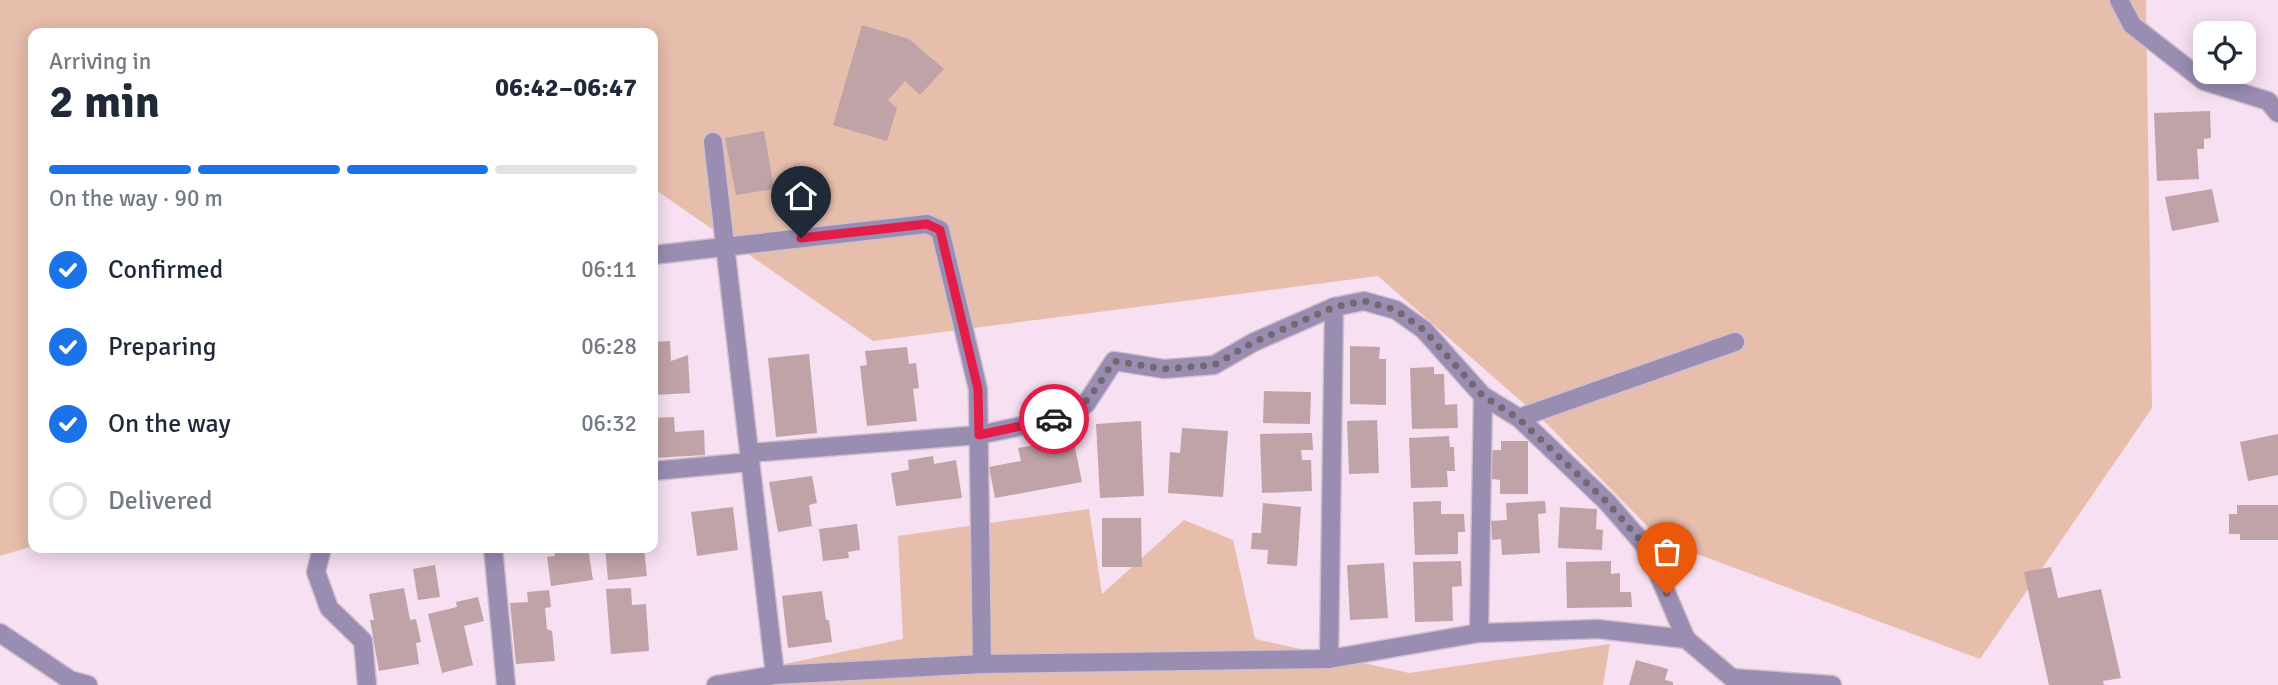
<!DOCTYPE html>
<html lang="en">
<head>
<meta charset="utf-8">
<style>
  :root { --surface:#fff; --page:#f6f6f7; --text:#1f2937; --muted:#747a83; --line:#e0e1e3; --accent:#1a73e8 }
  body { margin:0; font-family:Signika,sans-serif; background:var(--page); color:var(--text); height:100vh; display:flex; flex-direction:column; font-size:26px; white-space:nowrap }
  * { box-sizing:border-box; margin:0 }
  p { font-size:23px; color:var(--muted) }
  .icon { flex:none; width:38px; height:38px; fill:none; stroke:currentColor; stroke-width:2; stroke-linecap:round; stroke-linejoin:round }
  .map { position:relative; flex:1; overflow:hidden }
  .details { position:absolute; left:28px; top:28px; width:630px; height:525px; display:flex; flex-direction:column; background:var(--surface); border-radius:14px; box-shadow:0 4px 18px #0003 }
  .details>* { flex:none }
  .controls { position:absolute; left:2193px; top:21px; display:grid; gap:14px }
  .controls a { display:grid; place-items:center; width:63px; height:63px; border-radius:14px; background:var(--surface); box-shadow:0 4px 18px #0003; font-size:35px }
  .pin { position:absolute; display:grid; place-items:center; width:60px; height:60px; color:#fff; margin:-72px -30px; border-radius:50% 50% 50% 0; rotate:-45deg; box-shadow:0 0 7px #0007 }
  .pin .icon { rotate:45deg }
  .courier { position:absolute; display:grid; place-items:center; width:70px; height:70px; margin:-35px; border:5px solid #e11d48; border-radius:50%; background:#fff; color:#222; box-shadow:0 2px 9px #0007 }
  .headline em { font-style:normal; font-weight:700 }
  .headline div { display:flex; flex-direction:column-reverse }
  .headline { display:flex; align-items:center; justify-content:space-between; height:119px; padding:0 21px }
  h1 { font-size:46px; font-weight:700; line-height:52px }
  .bar { display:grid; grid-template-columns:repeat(4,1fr); gap:10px 7px; align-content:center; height:84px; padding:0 21px }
  .bar i { height:9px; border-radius:5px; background:var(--line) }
  .bar .on { background:var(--accent) }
  .bar p { grid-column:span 4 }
  ol { padding:0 21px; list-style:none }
  li { display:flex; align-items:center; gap:21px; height:77px }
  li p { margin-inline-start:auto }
  li .icon { padding:7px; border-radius:50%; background:var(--accent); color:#fff; stroke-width:4 }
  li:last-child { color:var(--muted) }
  li i { width:38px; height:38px; border:4px solid var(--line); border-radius:50% }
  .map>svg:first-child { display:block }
</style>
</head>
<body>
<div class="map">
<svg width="2278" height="685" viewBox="0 0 2278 685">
  <rect width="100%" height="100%" fill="#f6e0f1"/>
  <!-- green -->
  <g fill="#e7bdac">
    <polygon points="0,0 2146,0 2152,408 1980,659 1662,541 1546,423 1378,276 873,341 653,188 653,33 33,33 33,546 0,556"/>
    <polygon points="1089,509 1102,594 1184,520 1233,540 1255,639 1409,673 1610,644 1603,685 757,685 756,670 903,639 898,536"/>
  </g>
  <!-- building -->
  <g fill="#bfa3a7">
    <polygon points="862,25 909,39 944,69 920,95 905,81 888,100 897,108 887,141 833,125"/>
    <polygon points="2210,111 2211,138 2204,139 2204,149 2197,149 2199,179 2157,181 2154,113"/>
    <polygon points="764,131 774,189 736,195 725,138"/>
    <polygon points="2212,189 2219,222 2172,231 2165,197"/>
    <polygon points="670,341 671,361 688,355 690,393 653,395 653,342"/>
    <polygon points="1350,346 1380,347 1379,359 1386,359 1386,405 1350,404"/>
    <polygon points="907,347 909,364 916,363 919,388 913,389 917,421 867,426 860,366 867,365 865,351"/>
    <polygon points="809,354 817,433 776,437 768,358"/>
    <polygon points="1434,367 1434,374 1444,374 1445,405 1457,404 1458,428 1412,429 1410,368"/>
    <polygon points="1264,391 1311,392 1310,424 1263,423"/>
    <polygon points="674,417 675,432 704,430 705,455 653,458 653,418"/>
    <polygon points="1377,420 1379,473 1349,474 1347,421"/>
    <polygon points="1141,421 1144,496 1100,498 1096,424"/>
    <polygon points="1182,428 1228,431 1223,497 1168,493 1170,452 1180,453"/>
    <polygon points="1312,433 1313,450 1301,450 1302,460 1311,460 1312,491 1262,493 1260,434"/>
    <polygon points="2278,434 2278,475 2248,481 2240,442"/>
    <polygon points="1449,436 1450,447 1454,447 1455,471 1447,471 1448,487 1411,488 1409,438"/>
    <polygon points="1073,438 1082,482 995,498 989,467 1021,461 1018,448"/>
    <polygon points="1501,441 1528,441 1528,494 1500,494 1500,480 1492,479 1492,450 1501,450"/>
    <polygon points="933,456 934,464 956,460 962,498 896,506 891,473 909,470 908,460"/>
    <polygon points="812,476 817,503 809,505 812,526 778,532 769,482"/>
    <polygon points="1441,501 1441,514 1464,514 1465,532 1458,532 1458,554 1415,555 1413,502"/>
    <polygon points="1545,501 1546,513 1538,514 1540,553 1502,555 1501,539 1492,540 1491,521 1507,520 1506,503"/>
    <polygon points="1263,503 1301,507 1297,566 1267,564 1268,550 1251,549 1252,533 1261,533"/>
    <polygon points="2237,505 2278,505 2278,540 2240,540 2240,534 2229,534 2229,514 2237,514"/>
    <polygon points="733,507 738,550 697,556 691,512"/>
    <polygon points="1560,507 1597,509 1596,529 1603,530 1602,550 1558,548"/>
    <polygon points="1102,518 1141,518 1142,567 1102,567"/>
    <polygon points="857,524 860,550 848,552 849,558 823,561 819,529"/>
    <polygon points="573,548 588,548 593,580 551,586 547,557 555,556 554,551"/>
    <polygon points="605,548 644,548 647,576 608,580"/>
    <polygon points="1461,561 1462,586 1452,587 1453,621 1415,622 1413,562"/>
    <polygon points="1611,561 1611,574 1620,573 1620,592 1631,592 1632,607 1567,608 1566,562"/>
    <polygon points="1384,563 1388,618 1350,620 1347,565"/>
    <polygon points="435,565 440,597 418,600 413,569"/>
    <polygon points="2051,567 2058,598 2101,589 2121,678 2103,681 2104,685 2049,685 2024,572"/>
    <polygon points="404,588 410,620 416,619 421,642 416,643 419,664 379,671 370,620 374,620 369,594"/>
    <polygon points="631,588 632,605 646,604 649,651 611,654 606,589"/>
    <polygon points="549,590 551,607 545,608 547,629 552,631 555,661 516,664 510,603 528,602 527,592"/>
    <polygon points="822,591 826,620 829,620 832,642 788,648 782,596"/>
    <polygon points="478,597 484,621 464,626 473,665 442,673 428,614 457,607 456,602"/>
    <polygon points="1636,660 1668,669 1665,680 1673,682 1673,685 1629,685"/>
  </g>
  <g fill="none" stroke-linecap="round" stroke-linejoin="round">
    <!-- minor casing -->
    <g stroke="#d2bfce" stroke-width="21">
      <g id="minor">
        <polyline points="2119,0 2132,25 2204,81 2268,101 2278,113"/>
        <polyline points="713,142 775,675"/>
        <polyline points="653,255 927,224 940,230 978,389 982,664"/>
        <polyline points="1519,418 1735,342"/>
        <polyline points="749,453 979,435 1064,417 1086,404 1114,361 1164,369 1214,365 1254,342 1334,307 1364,301 1396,310 1424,330 1483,396 1519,418 1607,502 1647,548 1686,639"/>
        <polyline points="653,471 750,462"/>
        <polyline points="322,548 316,572 329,608 363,641 367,685"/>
        <polyline points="493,548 506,685"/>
        <polyline points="0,633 70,680 88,685"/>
        <polyline points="1479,633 1483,396"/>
        <polyline points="1329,659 1334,307"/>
        <polyline points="716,685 775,675 982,664 1329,659 1479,633 1598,629 1686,639 1732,678 1832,685"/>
      </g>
    </g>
    <!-- minor -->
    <use href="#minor" stroke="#998db2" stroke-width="18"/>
  </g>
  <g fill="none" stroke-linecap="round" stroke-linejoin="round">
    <!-- done -->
    <path stroke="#746772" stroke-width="7" stroke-dasharray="0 12.6" d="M1054 419C1086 412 1097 386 1114 361L1164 369 1214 365 1254 342 1334 307 1364 301 1396 310 1424 330 1483 396 1518 418 1607 502 1647 548 1667 594"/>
    <!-- route -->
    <polyline stroke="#e11d48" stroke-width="9" points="801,238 927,224 940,230 978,389 979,435 1054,419"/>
  </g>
</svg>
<div class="controls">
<a><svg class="icon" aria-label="locate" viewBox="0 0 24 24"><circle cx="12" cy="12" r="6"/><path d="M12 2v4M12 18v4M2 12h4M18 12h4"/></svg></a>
</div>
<div class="pin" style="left:1667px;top:594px;background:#ea580c"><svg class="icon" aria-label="bag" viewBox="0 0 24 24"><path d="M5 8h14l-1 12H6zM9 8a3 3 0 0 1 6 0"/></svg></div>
<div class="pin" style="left:801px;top:238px;background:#1f2937"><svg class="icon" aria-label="home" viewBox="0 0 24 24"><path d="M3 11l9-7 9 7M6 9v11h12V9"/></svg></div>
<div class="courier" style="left:1054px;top:419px"><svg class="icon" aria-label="car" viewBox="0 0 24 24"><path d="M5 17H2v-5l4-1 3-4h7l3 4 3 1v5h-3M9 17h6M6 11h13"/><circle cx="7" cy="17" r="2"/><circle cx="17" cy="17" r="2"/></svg></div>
<section class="details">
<div class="headline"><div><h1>2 min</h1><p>Arriving in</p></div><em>06:42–06:47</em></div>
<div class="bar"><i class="on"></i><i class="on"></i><i class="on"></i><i></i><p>On the way · 90 m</p></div>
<ol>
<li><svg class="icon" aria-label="check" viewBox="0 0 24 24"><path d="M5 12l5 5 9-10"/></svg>Confirmed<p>06:11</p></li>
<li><svg class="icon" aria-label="check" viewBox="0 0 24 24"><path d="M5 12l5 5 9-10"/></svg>Preparing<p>06:28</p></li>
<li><svg class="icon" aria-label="check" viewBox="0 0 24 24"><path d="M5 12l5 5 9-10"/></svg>On the way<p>06:32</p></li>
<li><i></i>Delivered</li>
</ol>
</section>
</div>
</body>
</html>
